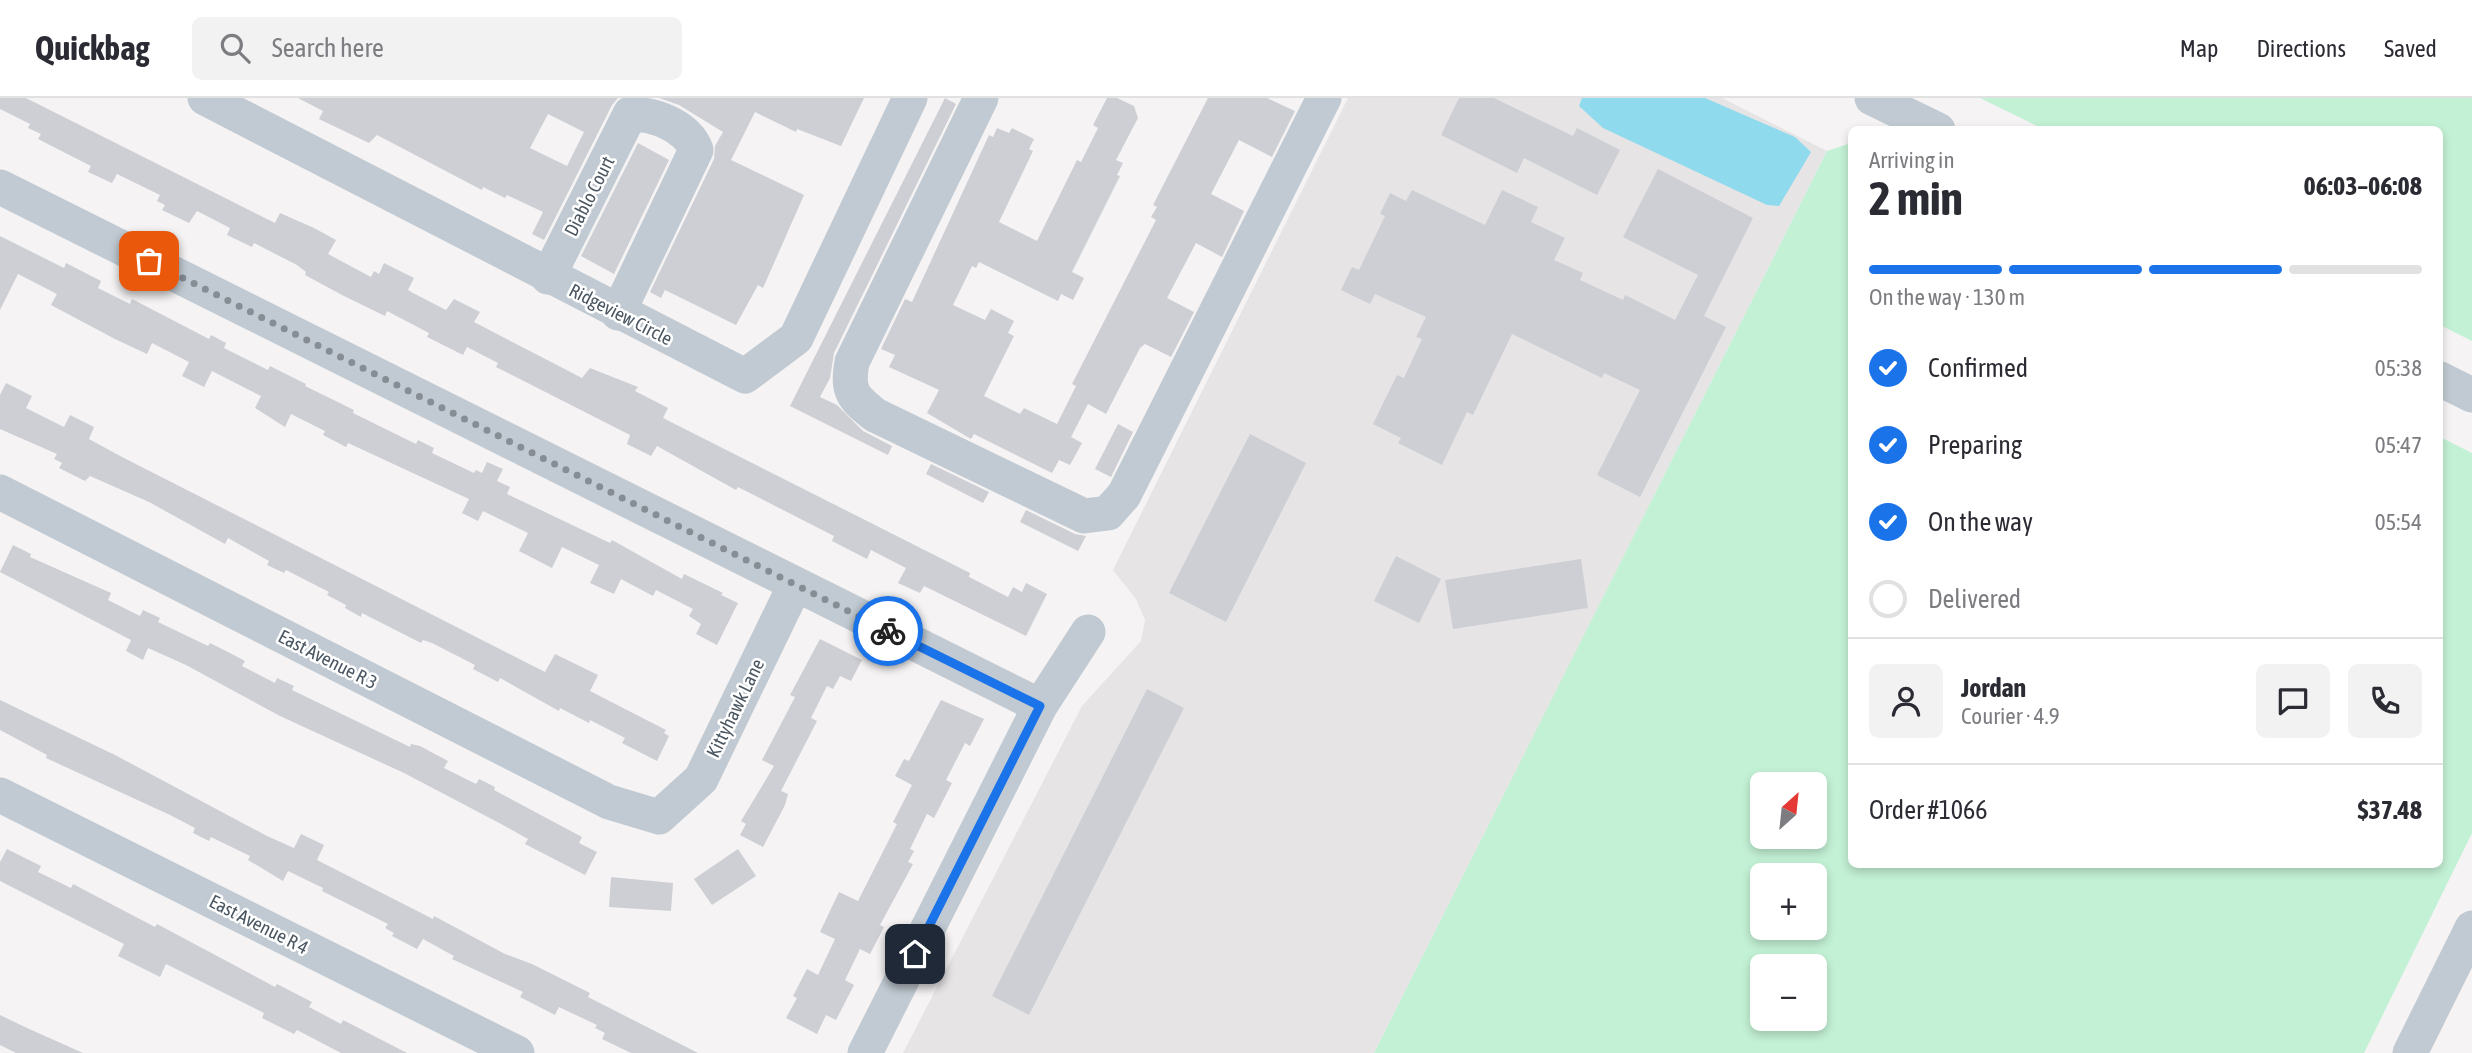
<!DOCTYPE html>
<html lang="en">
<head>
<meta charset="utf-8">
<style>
  :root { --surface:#fff; --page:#f2f2f3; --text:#2b2b33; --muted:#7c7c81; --line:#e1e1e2; --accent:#1a73e8 }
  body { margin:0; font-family:"Asap Condensed",sans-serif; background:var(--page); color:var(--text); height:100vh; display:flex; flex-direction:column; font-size:26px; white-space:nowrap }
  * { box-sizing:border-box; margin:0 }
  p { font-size:23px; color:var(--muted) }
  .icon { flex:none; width:38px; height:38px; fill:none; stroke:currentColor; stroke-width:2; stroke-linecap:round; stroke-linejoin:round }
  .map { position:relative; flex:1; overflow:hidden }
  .sheet { position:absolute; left:1848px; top:28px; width:595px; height:742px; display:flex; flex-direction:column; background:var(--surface); border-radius:10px; box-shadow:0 4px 10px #0003 }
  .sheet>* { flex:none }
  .needle { width:46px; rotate:27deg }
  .fabs { position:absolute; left:1750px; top:674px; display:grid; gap:14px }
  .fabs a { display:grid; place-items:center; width:77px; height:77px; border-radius:10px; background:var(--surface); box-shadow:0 4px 10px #0003; font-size:35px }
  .pin { position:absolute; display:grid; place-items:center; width:60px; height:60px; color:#fff; margin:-30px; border-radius:14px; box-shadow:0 4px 10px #0006 }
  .courier { position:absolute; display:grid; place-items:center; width:70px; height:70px; margin:-35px; border:5px solid #1a73e8; border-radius:50%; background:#fff; color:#222; box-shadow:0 2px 9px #0007 }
  .headline em { font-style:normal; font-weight:700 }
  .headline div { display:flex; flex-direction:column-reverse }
  .headline { display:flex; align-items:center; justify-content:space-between; height:119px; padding:0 21px }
  h1 { font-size:46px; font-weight:700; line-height:52px }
  .bar { display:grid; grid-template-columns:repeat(4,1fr); gap:10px 7px; align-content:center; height:84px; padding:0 21px }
  .bar i { height:9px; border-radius:5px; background:var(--line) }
  .bar .current { background:var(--accent) }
  .bar p { grid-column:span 4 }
  .line { display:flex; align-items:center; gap:18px; padding:0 21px; border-top:2px solid var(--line) }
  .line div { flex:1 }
  .round { display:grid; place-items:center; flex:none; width:74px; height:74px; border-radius:10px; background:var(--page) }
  ol { padding:0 21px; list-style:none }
  li { display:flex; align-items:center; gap:21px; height:77px }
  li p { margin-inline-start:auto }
  li .icon { padding:7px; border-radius:50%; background:var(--accent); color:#fff; stroke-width:4 }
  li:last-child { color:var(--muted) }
  li i { width:38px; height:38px; border:4px solid var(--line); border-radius:50% }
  header { display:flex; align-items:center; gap:42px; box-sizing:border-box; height:98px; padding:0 35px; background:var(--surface); border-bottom:2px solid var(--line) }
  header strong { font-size:33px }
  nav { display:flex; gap:38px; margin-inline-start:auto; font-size:24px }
  .search { width:490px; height:63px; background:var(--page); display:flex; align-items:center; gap:18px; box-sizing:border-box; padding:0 24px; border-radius:10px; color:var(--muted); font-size:26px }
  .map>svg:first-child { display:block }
</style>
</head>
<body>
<header>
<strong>Quickbag</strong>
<div class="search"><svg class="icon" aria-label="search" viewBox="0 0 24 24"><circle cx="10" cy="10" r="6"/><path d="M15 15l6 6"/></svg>Search here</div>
<nav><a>Map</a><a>Directions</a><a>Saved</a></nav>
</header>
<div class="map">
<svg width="2472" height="955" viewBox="0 0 2472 955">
  <rect width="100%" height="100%" fill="#f5f3f3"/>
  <!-- education -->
  <polygon fill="#e6e4e5" points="1348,0 1722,0 1827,53 1374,955 903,955 1082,608 1141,543 1145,522 1136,501 1113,472"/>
  <!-- green -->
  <g fill="#c3f1d5" fill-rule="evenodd">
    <polygon points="1980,0 2472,0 2472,243 2440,227 2440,32 2043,31"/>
    <path d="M1848 46 1852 48V766H2440V339L2472 355V735L2364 955H1374L1827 53ZM1762 686H1815V738H1762ZM1762 777H1815V830H1762ZM1762 868H1815V920H1762Z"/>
  </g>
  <!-- water -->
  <polygon fill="#90daee" points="1582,0 1705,0 1795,39 1811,54 1779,108 1767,107 1603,30 1579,8"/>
  <!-- building -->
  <g fill="#cdcfd5" fill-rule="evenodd">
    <polygon points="0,0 26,0 275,125 280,115 314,130 336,142 328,156 371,179 374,173 379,176 384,165 414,180 408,192 413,195 446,212 454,201 480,214 474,224 582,280 590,270 638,289 635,293 668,310 663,320 970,475 969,479 1008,499 1013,489 1022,494 1026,485 1047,496 1026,538 924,488 920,495 898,485 906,470 871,452 867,461 832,443 834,438 738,389 736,392 657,348 651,358 627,346 630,337 496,269 498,265 467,249 463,257 427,239 429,235 387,213 385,218 342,197 305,177 306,174 297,167 254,145 252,149 227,137 230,130 197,113 189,125 162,112 165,107 157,103 160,97 117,76 112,85 88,74 91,68 38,41 41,36 28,30 30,26 0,11"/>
    <path d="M298 0H618L612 7 544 142 532 136 543 114 507 97 505 100 483 89 482 92 377 37 369 45 319 21 323 13ZM548 16 584 34 567 68 530 50Z"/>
    <polygon points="659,0 864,0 841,48 797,31 796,34 755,14 731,62 804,97 763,190 758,187 736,227 665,192 661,200 650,194 714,61 715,48 723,34 679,7"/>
    <polygon points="945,0 956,6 834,255 830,280 820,299 837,307 863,333 892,348 888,357 790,308"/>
    <polygon points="1107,0 1117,0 1134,8 1138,20 1116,62 1123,65 1117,77 1120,78 1072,174 1084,180 1073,202 1061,196 1058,203 979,164 976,170 972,168 953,207 985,222 991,211 1014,223 1008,235 1014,238 984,298 1020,316 1024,310 1057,326 1076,288 1072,286 1156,122 1151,119 1157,109 1153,107 1208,0 1267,0 1295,13 1272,59 1239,42 1211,96 1244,113 1222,159 1196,145 1167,200 1194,214 1171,259 1145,246 1140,250 1106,316 1088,306 1071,339 1082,345 1070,367 1059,362 1052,375 974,336 971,341 927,315 939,292 889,269 895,257 881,251 905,201 912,204 989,37 993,39 997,30 1009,35 1012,30 1034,41 1029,51 1033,53 999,124 1037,143 1077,62 1081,64 1098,30 1093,27"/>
    <polygon points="1459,0 1494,0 1573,38 1577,30 1620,52 1597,97 1524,60 1517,75 1441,37"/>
    <polygon points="638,45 669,62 614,176 581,158"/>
    <polygon points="1658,71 1753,120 1704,218 1726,229 1640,399 1597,377 1640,292 1604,275 1602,280 1512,236 1473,317 1467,314 1442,367 1398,345 1401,340 1373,326 1397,277 1404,280 1422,241 1416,239 1426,219 1375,196 1370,206 1341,192 1352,169 1359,172 1385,118 1380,116 1390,95 1406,103 1412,92 1485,127 1502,92 1538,109 1531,124 1565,140 1554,162 1583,175 1580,182 1623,202 1625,197 1675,222 1698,177 1623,139"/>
    <polygon points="0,138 64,170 66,165 101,183 98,190 130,206 132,201 209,241 211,237 226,245 224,250 268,272 270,268 306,286 305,288 354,312 353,315 416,346 418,342 434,350 432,355 474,375 476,372 482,375 487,364 503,371 497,383 510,389 507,396 610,445 612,442 682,481 684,476 723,495 721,497 738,505 717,547 696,536 701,526 689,518 693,511 656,492 653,498 621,481 614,496 590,485 599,467 562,449 552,470 519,453 528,435 483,413 478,423 462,415 469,401 348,345 346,349 323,337 325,333 291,316 285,329 255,310 261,298 212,273 204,289 182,278 189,264 152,245 147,256 115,241 51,207 57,196 18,176 0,212"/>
    <polygon points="6,285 32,298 26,310 64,329 70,317 94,329 89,341 122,359 545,574 555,556 598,577 590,593 666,632 664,635 669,638 657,663 622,645 625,640 590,622 589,625 560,610 559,613 500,580 498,584 473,571 475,567 432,545 423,542 421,545 362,515 361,519 345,510 346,507 327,497 329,494 286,472 284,475 267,467 269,463 228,440 225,446 149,404 90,378 85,383 59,370 62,365 54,361 57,356 0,331 0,297"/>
    <polygon points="1118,326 1133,334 1111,379 1095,371"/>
    <polygon points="1250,336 1306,365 1226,524 1169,495"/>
    <polygon points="931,366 989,394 983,405 926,376"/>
    <polygon points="1026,412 1075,436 1086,438 1078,453 1020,424"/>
    <polygon points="13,447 31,456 30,459 111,495 108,502 140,518 143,512 160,520 158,524 208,548 210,545 228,554 245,563 242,568 275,585 277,580 294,588 292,592 410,649 411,646 420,648 448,663 444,670 476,686 479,681 495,689 494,692 582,739 579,745 597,754 585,777 525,746 528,741 503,727 404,675 280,618 186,567 148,550 143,562 126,553 131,542 0,474"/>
    <polygon points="1396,458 1441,481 1419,525 1374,503"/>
    <polygon points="1581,461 1588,510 1453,531 1445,482"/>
    <polygon points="820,541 862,562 851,583 840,578 833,591 827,588 811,620 817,623 781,693 788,696 785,707 763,749 740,737 746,726 741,723 774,668 762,662 795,599 790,597"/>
    <polygon points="1147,591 1184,610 1029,917 992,898"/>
    <polygon points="0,602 115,657 267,738 294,750 301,736 324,747 317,762 433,821 434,818 505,856 532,866 590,895 588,899 698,955 631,955 602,941 605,935 595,930 597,927 559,909 555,917 520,899 523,894 452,861 454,858 423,841 417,851 392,838 394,835 385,830 388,826 322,793 323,790 288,773 283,783 248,762 250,758 211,739 209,743 193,735 195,730 170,717 46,660 47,657 0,632"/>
    <polygon points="941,602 984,621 970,648 965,645 946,682 952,685 934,720 927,716 910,751 914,753 908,764 913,766 880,827 884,829 870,856 860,851 845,882 854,887 836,922 826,917 817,936 786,920 797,900 793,898 807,871 818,877 835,841 820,834 839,794 858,803 897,726 893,724 912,687 895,678 904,661 909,663"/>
    <polygon points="7,751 41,768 38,774 71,790 73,786 155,829 157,826 275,889 277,886 312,904 309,909 341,926 343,922 407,955 341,955 297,932 294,936 262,920 264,915 166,866 160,879 118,858 124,846 0,783 0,764"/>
    <polygon points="738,751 756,778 712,807 694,781"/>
    <polygon points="611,779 673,785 671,813 609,809"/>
    <polygon points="0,917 27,930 83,955 16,955 0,947"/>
  </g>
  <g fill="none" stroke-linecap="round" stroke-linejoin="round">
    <!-- minor -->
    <g stroke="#c1cad2" stroke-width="35">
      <polyline points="205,0 745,278 796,240 910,0"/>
      <path d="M981 0 852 264C847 293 852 299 875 317L1084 418 1108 415 1124 397 1324 0"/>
      <polyline points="1872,0 1938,32"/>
      <polyline points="0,89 1040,608"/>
      <path d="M548 179 630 16C655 16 687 28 696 52L618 215"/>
      <polyline points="2440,281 2472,297"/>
      <polyline points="0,394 609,704 659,719 701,681 795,487"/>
      <polyline points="0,697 517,955"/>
      <polyline points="865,955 1040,608 1088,534"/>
      <polyline points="2410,955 2472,830"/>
    </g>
  </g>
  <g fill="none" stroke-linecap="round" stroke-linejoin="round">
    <!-- done -->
    <polyline stroke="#868d94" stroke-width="7" stroke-dasharray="0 12.6" points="149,163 888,533"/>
    <!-- route -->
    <polyline stroke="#1a73e8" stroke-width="9" points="888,533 1040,608 915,856"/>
  </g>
  <g text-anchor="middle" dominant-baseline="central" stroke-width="5" stroke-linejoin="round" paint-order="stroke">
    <!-- street labels -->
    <g font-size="19" fill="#4a5661" stroke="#fff">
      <text transform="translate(589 98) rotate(-63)">Diablo Court</text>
      <text transform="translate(621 216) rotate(27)">Ridgeview Circle</text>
      <text transform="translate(328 561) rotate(27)">East Avenue R 3</text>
      <text transform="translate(735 610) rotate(-64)">Kittyhawk Lane</text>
      <text transform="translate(259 826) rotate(27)">East Avenue R 4</text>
    </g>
  </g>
</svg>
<div class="fabs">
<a><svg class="needle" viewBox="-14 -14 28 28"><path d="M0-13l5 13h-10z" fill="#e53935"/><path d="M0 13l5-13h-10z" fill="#7c7c81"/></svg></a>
<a>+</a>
<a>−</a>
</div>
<div class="pin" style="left:149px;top:163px;background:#ea580c"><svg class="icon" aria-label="bag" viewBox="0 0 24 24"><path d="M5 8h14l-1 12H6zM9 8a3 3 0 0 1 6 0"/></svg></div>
<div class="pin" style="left:915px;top:856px;background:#1f2937"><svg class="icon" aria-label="home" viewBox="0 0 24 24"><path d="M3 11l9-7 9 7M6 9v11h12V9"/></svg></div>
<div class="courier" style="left:888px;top:533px"><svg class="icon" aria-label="bike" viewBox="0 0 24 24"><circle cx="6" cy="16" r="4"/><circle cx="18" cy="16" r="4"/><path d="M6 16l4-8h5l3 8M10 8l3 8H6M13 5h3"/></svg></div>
<section class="sheet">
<div class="headline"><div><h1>2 min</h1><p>Arriving in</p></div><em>06:03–06:08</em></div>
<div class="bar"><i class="current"></i><i class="current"></i><i class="current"></i><i></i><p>On the way · 130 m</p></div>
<ol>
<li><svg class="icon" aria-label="check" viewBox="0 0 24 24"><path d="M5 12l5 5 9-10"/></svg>Confirmed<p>05:38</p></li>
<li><svg class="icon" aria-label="check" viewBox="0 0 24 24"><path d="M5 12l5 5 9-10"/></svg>Preparing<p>05:47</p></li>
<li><svg class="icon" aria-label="check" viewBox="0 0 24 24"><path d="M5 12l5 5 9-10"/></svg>On the way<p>05:54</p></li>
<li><i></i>Delivered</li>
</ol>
<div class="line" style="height:126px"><a class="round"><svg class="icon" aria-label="person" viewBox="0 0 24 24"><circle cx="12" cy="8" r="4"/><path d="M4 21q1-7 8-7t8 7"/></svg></a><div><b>Jordan</b><p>Courier · 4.9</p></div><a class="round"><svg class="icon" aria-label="chat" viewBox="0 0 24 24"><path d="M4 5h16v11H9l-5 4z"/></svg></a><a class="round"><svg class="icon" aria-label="phone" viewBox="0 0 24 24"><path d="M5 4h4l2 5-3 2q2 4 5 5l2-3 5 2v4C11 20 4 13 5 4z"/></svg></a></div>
<div class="line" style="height:91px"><div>Order #1066</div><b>$37.48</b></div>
</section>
</div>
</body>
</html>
